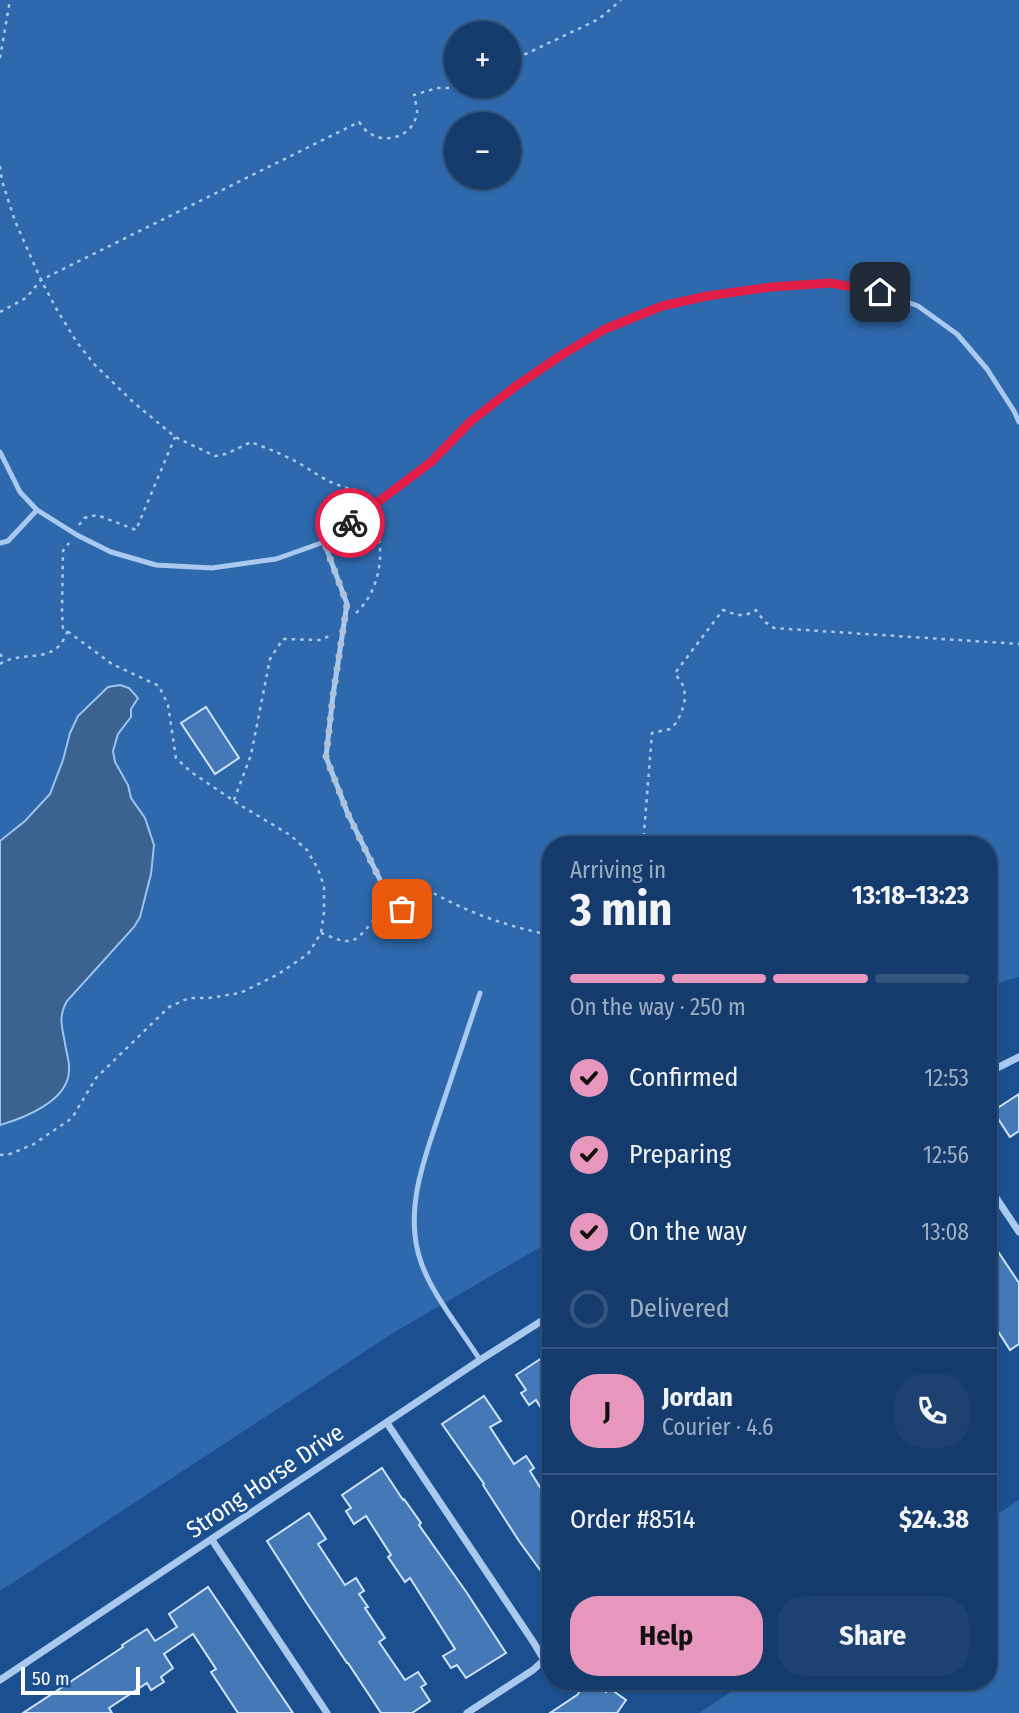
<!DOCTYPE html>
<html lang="en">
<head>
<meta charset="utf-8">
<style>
  :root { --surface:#143b6b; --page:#1d4271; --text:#f1f3f6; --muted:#9dadc1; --line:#33557e; --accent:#e797bd }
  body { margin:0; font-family:"Fira Sans Condensed",sans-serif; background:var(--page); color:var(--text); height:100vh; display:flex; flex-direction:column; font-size:26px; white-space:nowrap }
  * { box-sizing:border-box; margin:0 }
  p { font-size:23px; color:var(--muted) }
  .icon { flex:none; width:38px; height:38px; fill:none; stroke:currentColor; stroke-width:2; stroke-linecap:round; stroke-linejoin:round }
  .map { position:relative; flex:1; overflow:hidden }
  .panel { position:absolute; left:542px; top:836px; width:455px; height:854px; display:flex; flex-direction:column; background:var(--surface); border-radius:28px; box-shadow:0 2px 5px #0004,0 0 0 2px var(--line) }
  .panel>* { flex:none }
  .tools { position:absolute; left:444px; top:21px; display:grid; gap:14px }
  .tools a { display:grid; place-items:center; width:77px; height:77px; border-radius:50%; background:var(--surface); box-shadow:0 2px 5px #0004,0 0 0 2px var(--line); font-size:35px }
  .scale { position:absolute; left:21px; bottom:18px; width:119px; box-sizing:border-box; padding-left:7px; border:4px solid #fff; border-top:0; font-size:19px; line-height:24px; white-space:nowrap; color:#fff; -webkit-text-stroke:5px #1b4f8f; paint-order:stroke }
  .pin { position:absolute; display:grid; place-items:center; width:60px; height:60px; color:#fff; margin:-30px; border-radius:14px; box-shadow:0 4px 10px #0006 }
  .courier { position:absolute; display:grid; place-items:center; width:70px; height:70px; margin:-35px; border:5px solid #e11d48; border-radius:50%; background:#fff; color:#222; box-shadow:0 2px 9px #0007 }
  .overview em { font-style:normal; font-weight:700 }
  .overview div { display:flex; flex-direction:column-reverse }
  .overview { display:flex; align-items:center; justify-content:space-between; height:119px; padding:0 28px }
  h1 { font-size:46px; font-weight:700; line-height:52px }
  .bar { display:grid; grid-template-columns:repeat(4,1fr); gap:10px 7px; align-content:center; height:84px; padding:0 28px }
  .bar i { height:9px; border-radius:5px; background:var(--line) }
  .bar .selected { background:var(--accent) }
  .bar p { grid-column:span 4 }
  .line { display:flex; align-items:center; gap:18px; padding:0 28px; border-top:2px solid var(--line) }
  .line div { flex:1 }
  .round { display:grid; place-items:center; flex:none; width:74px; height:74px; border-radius:28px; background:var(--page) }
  ol { padding:0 28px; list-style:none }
  li { display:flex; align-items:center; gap:21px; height:77px }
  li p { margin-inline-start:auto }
  li .icon { padding:7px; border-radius:50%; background:var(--accent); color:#111; stroke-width:4 }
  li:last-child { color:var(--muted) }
  li i { width:38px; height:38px; border:4px solid var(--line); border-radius:50% }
  .action { display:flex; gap:14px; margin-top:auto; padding:14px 28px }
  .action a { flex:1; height:80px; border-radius:28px; background:var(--accent); color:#111; font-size:28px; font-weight:700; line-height:80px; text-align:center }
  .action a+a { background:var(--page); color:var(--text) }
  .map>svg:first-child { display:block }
</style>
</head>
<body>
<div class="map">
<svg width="1019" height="1713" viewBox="0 0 1019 1713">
  <rect width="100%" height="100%" fill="#1b4f8f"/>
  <!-- green -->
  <g fill="#2e69ad" fill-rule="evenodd">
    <path d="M0 0H1019V977L998 983 989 988V845H551V1241L393 1333 0 1591ZM457 33H509V86H457ZM457 124H509V177H457Z"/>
    <polygon points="1019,1500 1019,1713 699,1713 746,1682 989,1682 989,1520"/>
  </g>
  <!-- water -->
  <path fill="#3c6290" stroke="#9cc4f0" stroke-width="2" d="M120 685 129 688 138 698 131 709V717L118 734 113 751 115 762 128 785 131 798 145 818 154 845 151 874 140 917 134 927 67 1001C58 1017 62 1026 65 1043 66 1052 70 1062 69 1071 68 1101 24 1118 0 1125V841L25 821 50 794 63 760 70 733 78 716 108 687Z"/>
  <!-- building -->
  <g fill="#4478b7" stroke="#cfe3fa" stroke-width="2">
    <polygon points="206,707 239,758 215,774 181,723"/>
    <polygon points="1019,1094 1019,1131 1010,1137 993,1111"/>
    <polygon points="989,1238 1019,1283 1019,1344 1010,1350 989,1317"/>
    <polygon points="551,1352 551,1424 536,1400 529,1405 521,1393 526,1390 516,1375"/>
    <polygon points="484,1396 501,1421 490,1427 514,1464 526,1456 534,1468 530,1471 551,1505 551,1585 519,1541 483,1485 484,1484 442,1424"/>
    <polygon points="382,1468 403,1500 404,1499 421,1523 419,1525 467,1593 506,1653 466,1678 457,1665 451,1668 443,1656 455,1649 410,1578 405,1582 388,1557 391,1555 366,1516 354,1524 346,1511 351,1508 342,1495"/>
    <polygon points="309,1513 326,1539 318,1544 345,1585 356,1578 364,1591 359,1594 368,1607 365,1608 385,1638 379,1642 405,1680 418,1672 426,1684 421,1687 430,1701 412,1713 381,1713 348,1663 347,1663 306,1602 267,1541"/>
    <polygon points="208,1587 293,1713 238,1713 211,1672 216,1669 193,1634 164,1654 173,1668 161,1677 164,1682 151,1690 147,1683 109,1708 112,1713 23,1713 123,1647 122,1645 147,1629 155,1641 177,1627 169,1614"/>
    <polygon points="593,1682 606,1692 609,1688 626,1700 617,1713 550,1713 577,1695 584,1686 588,1689"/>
  </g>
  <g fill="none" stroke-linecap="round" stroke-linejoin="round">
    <!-- path -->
    <g stroke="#a9c9ee" stroke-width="2.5" stroke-dasharray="3.5 5" stroke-linecap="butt">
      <polyline points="0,58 10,0"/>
      <polyline points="509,62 599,19 621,0"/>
      <path d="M0 166 2 181 15 221 41 280 57 310 76 341 94 364 132 401 175 437 215 456 226 454 251 442C263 447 275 451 287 457 313 469 324 484 356 490L363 502"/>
      <path d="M0 312 26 298 41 280 359 122C363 127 366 132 371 134 389 145 415 134 417 112 417 107 415 100 414 95L437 88H454L459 86"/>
      <polyline points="79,525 84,518 97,515 136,530 175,437"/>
      <path d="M356 613C380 591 387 549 373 520"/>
      <polyline points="0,654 5,661"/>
      <path d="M0 664C17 652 45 661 59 646 63 642 65 636 68 631"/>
      <polyline points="234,800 251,755 270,659 283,639 321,640 333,634"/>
      <path d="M643 845 652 733 670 729 677 722 682 711 685 699 684 687 675 673 723 610C736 615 744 618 756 610L765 622 774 628 1019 644"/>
      <path d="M399 891 411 880C456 908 499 925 551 935"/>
      <path d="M321 933C330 936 340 942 349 941 361 941 376 915 384 906"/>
      <polyline points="0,1155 10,1154 34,1144 72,1118 96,1078 169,1007 189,998 209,998 240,993 277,975 308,954 321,933 324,912 324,886 318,869 307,850 290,835 240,805 191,772 176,758 168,705 159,686 112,664 63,628 62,612 63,551 69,543"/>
    </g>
    <!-- lane -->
    <g stroke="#a9c9ee" stroke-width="5">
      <polyline points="0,452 20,492 37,510 77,535 111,552 156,565 212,568 276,559 324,542 431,462 471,421 516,386 560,356 605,329 662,306 707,296 771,287 830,283 880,292 918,306 957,334 987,369 1014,411 1019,422"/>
      <polyline points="324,542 347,604 333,695 326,757 348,814 385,890 402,909"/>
      <polyline points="0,543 8,541 37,510"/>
      <path d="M480 993C468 1029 456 1064 444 1100 427 1152 401 1210 422 1265 434 1297 462 1331 480 1360"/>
    </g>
    <!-- street -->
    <g stroke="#a9c9ee" stroke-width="7">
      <polyline points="989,1072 1019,1057"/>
      <polyline points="989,1187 1019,1232"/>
      <polyline points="387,1423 534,1643 544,1660 533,1670 467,1713"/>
      <polyline points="212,1540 327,1713"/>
      <polyline points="0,1680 480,1360 551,1315"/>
    </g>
  </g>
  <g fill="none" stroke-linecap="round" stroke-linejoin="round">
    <!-- done -->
    <polyline stroke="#afc1d8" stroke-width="7" stroke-dasharray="0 12.6" points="350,523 324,542 347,604 333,695 326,757 348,814 385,890 402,909"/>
    <!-- route -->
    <polyline stroke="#e11d48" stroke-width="9" points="350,523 431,462 471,421 516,386 560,356 605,329 662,306 707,296 771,287 830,283 880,292"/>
  </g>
  <g text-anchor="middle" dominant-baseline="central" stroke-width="5" stroke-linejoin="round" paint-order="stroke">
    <!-- street labels -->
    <g font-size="24" fill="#fff" stroke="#1b4f8f">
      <text transform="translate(265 1481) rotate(-34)">Strong Horse Drive</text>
    </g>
  </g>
</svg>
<div class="tools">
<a>+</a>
<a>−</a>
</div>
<div class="scale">50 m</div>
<div class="pin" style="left:402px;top:909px;background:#ea580c"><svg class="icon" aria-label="bag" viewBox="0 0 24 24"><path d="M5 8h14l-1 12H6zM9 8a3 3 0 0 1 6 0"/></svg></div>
<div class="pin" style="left:880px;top:292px;background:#1f2937"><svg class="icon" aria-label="home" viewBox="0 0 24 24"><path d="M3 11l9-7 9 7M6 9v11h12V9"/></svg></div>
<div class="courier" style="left:350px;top:523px"><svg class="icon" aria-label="bike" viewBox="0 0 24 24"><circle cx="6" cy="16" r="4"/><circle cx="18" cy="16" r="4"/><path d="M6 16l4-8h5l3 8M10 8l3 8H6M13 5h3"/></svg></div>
<section class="panel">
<div class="overview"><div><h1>3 min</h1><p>Arriving in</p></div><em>13:18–13:23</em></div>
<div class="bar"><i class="selected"></i><i class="selected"></i><i class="selected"></i><i></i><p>On the way · 250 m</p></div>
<ol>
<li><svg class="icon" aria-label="check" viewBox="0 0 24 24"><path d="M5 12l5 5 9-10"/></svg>Confirmed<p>12:53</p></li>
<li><svg class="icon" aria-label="check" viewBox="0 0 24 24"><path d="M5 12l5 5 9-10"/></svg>Preparing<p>12:56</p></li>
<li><svg class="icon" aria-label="check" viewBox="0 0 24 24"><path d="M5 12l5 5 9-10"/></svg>On the way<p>13:08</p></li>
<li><i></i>Delivered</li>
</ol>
<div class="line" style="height:126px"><b class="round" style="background:var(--accent);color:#111">J</b><div><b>Jordan</b><p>Courier · 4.6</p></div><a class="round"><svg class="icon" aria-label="phone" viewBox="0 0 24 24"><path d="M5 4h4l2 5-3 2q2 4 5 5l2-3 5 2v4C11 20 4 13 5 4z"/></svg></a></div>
<div class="line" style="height:91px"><div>Order #8514</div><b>$24.38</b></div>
<div class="action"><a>Help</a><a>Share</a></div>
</section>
</div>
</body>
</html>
